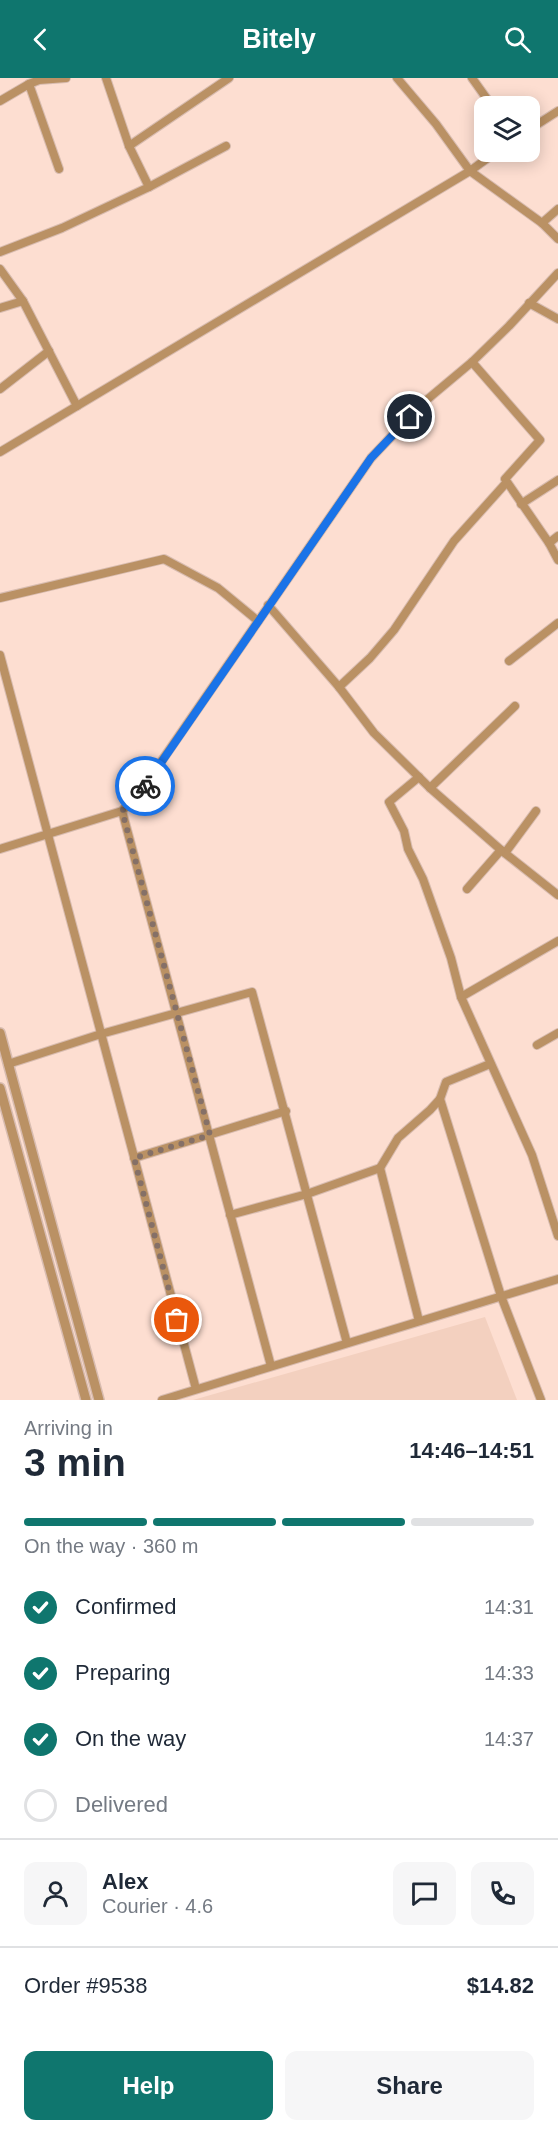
<!DOCTYPE html>
<html lang="en">
<head>
<meta charset="utf-8">
<style>
  :root { --surface:#fff; --page:#f6f6f7; --text:#1f2937; --muted:#747a83; --line:#e0e1e3; --accent:#0f766e }
  body { margin:0; font-family:Helvetica,sans-serif; background:var(--page); color:var(--text); height:100vh; display:flex; flex-direction:column; font-size:22px; white-space:nowrap }
  * { box-sizing:border-box; margin:0 }
  p { font-size:20px; color:var(--muted) }
  .icon { flex:none; width:33px; height:33px; fill:none; stroke:currentColor; stroke-width:2; stroke-linecap:round; stroke-linejoin:round }
  .map { position:relative; height:1322px; overflow:hidden }
  .sheet { display:flex; flex-direction:column; background:var(--surface); flex:1 }
  .sheet>* { flex:none }
  .tools { position:absolute; left:474px; top:18px; display:grid; gap:12px }
  .tools a { display:grid; place-items:center; width:66px; height:66px; border-radius:12px; background:var(--surface); box-shadow:0 3px 15px #0003; font-size:30px }
  .pin { position:absolute; display:grid; place-items:center; width:51px; height:51px; color:#fff; margin:-26px; border:3px solid #fff; border-radius:50%; box-shadow:0 2px 6px #0007 }
  .courier { position:absolute; display:grid; place-items:center; width:60px; height:60px; margin:-30px; border:4px solid #1a73e8; border-radius:50%; background:#fff; color:#222; box-shadow:0 2px 8px #0007 }
  .head em { font-style:normal; font-weight:600 }
  .head div { display:flex; flex-direction:column-reverse }
  .head { display:flex; align-items:center; justify-content:space-between; height:102px; padding:0 24px }
  h1 { font-size:39px; font-weight:600; line-height:45px }
  .bar { display:grid; grid-template-columns:repeat(4,1fr); gap:9px 6px; align-content:center; height:72px; padding:0 24px }
  .bar i { height:8px; border-radius:4px; background:var(--line) }
  .bar .on { background:var(--accent) }
  .bar p { grid-column:span 4 }
  .line { display:flex; align-items:center; gap:15px; padding:0 24px; border-top:2px solid var(--line) }
  .line div { flex:1 }
  .round { display:grid; place-items:center; flex:none; width:63px; height:63px; border-radius:12px; background:var(--page) }
  ol { padding:0 24px; list-style:none }
  li { display:flex; align-items:center; gap:18px; height:66px }
  li p { margin-inline-start:auto }
  li .icon { padding:6px; border-radius:50%; background:var(--accent); color:#fff; stroke-width:4 }
  li:last-child { color:var(--muted) }
  li i { width:33px; height:33px; border:3px solid var(--line); border-radius:50% }
  .primary-button { display:flex; gap:12px; margin-top:auto; padding:12px 24px }
  .primary-button a { flex:1; height:69px; border-radius:12px; background:var(--accent); color:#fff; font-size:24px; font-weight:600; line-height:69px; text-align:center }
  .primary-button a+a { background:var(--page); color:var(--text) }
  header { display:flex; justify-content:space-between; align-items:center; height:78px; padding:0 24px; background:var(--accent); color:#fff; font-size:27px; font-weight:600 }
  .map>svg:first-child { display:block }
</style>
</head>
<body>
<header><svg class="icon" aria-label="back" viewBox="0 0 24 24"><path d="M15 5l-7 7 7 7"/></svg>Bitely<svg class="icon" aria-label="search" viewBox="0 0 24 24"><circle cx="10" cy="10" r="6"/><path d="M15 15l6 6"/></svg></header>
<div class="map">
<svg width="558" height="1322" viewBox="0 0 558 1322">
  <rect width="100%" height="100%" fill="#fdded1"/>
  <!-- built -->
  <polygon fill="#f3d0bf" points="485,1239 517,1322 193,1322"/>
  <g fill="none" stroke-linecap="round" stroke-linejoin="round">
    <!-- minor casing -->
    <g stroke="#d8bcb0" stroke-width="10">
      <g id="minor">
        <polyline points="397,0 436,46 470,93 542,145 558,161"/>
        <polyline points="472,0 492,28"/>
        <polyline points="29,6 39,2 66,0"/>
        <polyline points="0,23 29,6 59,91"/>
        <polyline points="530,51 558,33"/>
        <polyline points="129,68 229,0"/>
        <polyline points="149,109 226,68"/>
        <polyline points="542,145 558,131"/>
        <polyline points="0,174 62,150 149,109 129,68 106,0"/>
        <polyline points="0,191 23,223 77,328"/>
        <polyline points="529,225 558,241"/>
        <polyline points="0,230 23,223"/>
        <polyline points="472,284 540,362 505,401 549,465 558,482"/>
        <polyline points="0,311 49,273"/>
        <polyline points="0,374 470,93 496,74"/>
        <polyline points="521,426 558,402"/>
        <polyline points="549,465 558,458"/>
        <polyline points="0,520 164,481 218,510 258,543"/>
        <polyline points="268,527 339,609 374,655 430,710 501,772 558,817"/>
        <polyline points="0,577 196,1311"/>
        <polyline points="509,583 558,545"/>
        <polyline points="339,609 370,580 394,552 454,463 506,405"/>
        <polyline points="419,699 389,724 404,753 408,771 423,801 451,880 461,919 532,1077 558,1158"/>
        <polyline points="430,710 515,628"/>
        <polyline points="122,733 271,1288"/>
        <polyline points="0,771 122,733 145,707 371,380 423,325 472,284 509,248 558,195"/>
        <polyline points="505,775 536,733"/>
        <polyline points="467,811 501,772"/>
        <polyline points="461,919 558,863"/>
        <polyline points="537,967 558,955"/>
        <polyline points="8,986 101,956 252,914 347,1265"/>
        <polyline points="440,1021 501,1218 541,1322"/>
        <polyline points="134,1080 286,1033"/>
        <polyline points="380,1090 419,1243"/>
        <polyline points="230,1137 307,1116 380,1090 398,1060 430,1032 440,1021 446,1004 490,986"/>
        <polyline points="162,1322 558,1201"/>
      </g>
    </g>
    <!-- tertiary casing -->
    <g stroke="#d8bcb0" stroke-width="12">
      <g id="tertiary">
        <polyline points="0,955 99,1322"/>
        <polyline points="0,1010 86,1322"/>
      </g>
    </g>
    <!-- minor -->
    <use href="#minor" stroke="#ba9164" stroke-width="8"/>
    <!-- tertiary -->
    <use href="#tertiary" stroke="#ba9164" stroke-width="9"/>
  </g>
  <g fill="none" stroke-linecap="round" stroke-linejoin="round">
    <!-- done -->
    <polyline stroke="#857067" stroke-width="6" stroke-dasharray="0 10.8" points="145,708 122,733 210,1057 134,1080 177,1242"/>
    <!-- route -->
    <polyline stroke="#1a73e8" stroke-width="8" points="145,708 371,380 410,339"/>
  </g>
</svg>
<div class="tools">
<a><svg class="icon" aria-label="layers" viewBox="0 0 24 24"><path d="M12 4l9 5-9 5-9-5zM3 14l9 5 9-5"/></svg></a>
</div>
<div class="pin" style="left:177px;top:1242px;background:#ea580c"><svg class="icon" aria-label="bag" viewBox="0 0 24 24"><path d="M5 8h14l-1 12H6zM9 8a3 3 0 0 1 6 0"/></svg></div>
<div class="pin" style="left:410px;top:339px;background:#1f2937"><svg class="icon" aria-label="home" viewBox="0 0 24 24"><path d="M3 11l9-7 9 7M6 9v11h12V9"/></svg></div>
<div class="courier" style="left:145px;top:708px"><svg class="icon" aria-label="bike" viewBox="0 0 24 24"><circle cx="6" cy="16" r="4"/><circle cx="18" cy="16" r="4"/><path d="M6 16l4-8h5l3 8M10 8l3 8H6M13 5h3"/></svg></div>
</div>
<section class="sheet">
<div class="head"><div><h1>3 min</h1><p>Arriving in</p></div><em>14:46–14:51</em></div>
<div class="bar"><i class="on"></i><i class="on"></i><i class="on"></i><i></i><p>On the way · 360 m</p></div>
<ol>
<li><svg class="icon" aria-label="check" viewBox="0 0 24 24"><path d="M5 12l5 5 9-10"/></svg>Confirmed<p>14:31</p></li>
<li><svg class="icon" aria-label="check" viewBox="0 0 24 24"><path d="M5 12l5 5 9-10"/></svg>Preparing<p>14:33</p></li>
<li><svg class="icon" aria-label="check" viewBox="0 0 24 24"><path d="M5 12l5 5 9-10"/></svg>On the way<p>14:37</p></li>
<li><i></i>Delivered</li>
</ol>
<div class="line" style="height:108px"><a class="round"><svg class="icon" aria-label="person" viewBox="0 0 24 24"><circle cx="12" cy="8" r="4"/><path d="M4 21q1-7 8-7t8 7"/></svg></a><div><b>Alex</b><p>Courier · 4.6</p></div><a class="round"><svg class="icon" aria-label="chat" viewBox="0 0 24 24"><path d="M4 5h16v11H9l-5 4z"/></svg></a><a class="round"><svg class="icon" aria-label="phone" viewBox="0 0 24 24"><path d="M5 4h4l2 5-3 2q2 4 5 5l2-3 5 2v4C11 20 4 13 5 4z"/></svg></a></div>
<div class="line" style="height:78px"><div>Order #9538</div><b>$14.82</b></div>
<div class="primary-button"><a>Help</a><a>Share</a></div>
</section>
</body>
</html>
